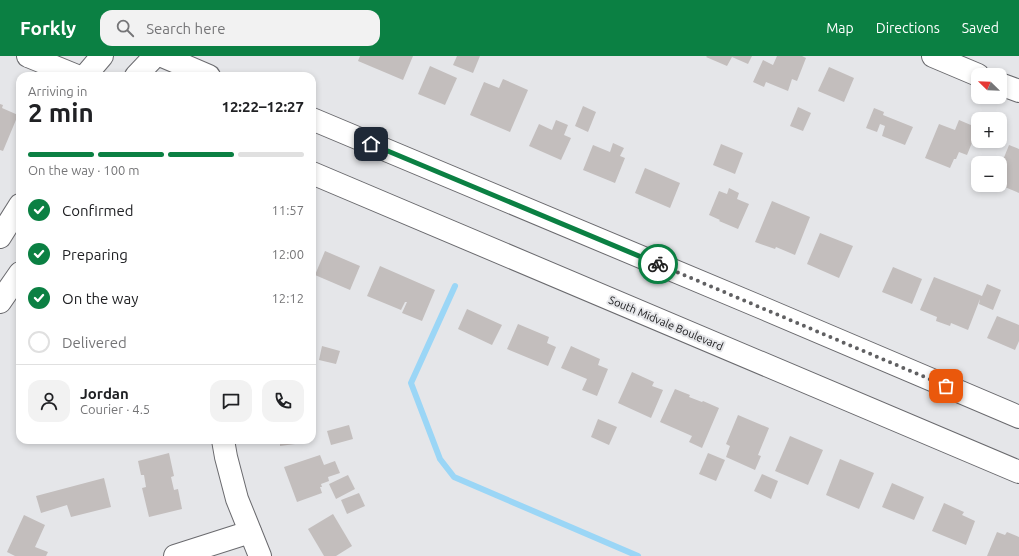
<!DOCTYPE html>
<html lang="en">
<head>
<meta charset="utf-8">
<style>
  :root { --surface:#fff; --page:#f2f2f2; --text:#202124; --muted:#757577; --line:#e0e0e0; --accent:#0b8043 }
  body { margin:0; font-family:Ubuntu,sans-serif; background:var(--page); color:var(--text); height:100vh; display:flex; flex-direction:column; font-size:15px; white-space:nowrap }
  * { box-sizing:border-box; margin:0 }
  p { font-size:13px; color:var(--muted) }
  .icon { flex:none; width:22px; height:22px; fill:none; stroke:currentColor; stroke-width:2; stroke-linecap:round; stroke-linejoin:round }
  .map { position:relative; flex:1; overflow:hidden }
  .drawer { position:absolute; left:16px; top:16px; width:300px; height:372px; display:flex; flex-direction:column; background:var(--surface); border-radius:12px; box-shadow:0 2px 6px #0003 }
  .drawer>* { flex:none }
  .needle { width:26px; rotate:293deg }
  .tools { position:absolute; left:971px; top:12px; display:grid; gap:8px }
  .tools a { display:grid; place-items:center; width:36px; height:36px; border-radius:8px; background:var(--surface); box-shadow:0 2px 6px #0003; font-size:20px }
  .pin { position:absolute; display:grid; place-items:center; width:34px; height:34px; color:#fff; margin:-17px; border-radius:8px; box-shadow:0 2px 6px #0006 }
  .courier { position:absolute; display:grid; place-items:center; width:40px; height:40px; margin:-20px; border:3px solid #0b8043; border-radius:50%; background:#fff; color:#222; box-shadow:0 1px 5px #0007 }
  .overview em { font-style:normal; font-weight:600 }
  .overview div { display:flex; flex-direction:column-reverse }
  .overview { display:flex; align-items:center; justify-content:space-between; height:68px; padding:0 12px }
  h1 { font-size:26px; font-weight:600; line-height:30px }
  .bar { display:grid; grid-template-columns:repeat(4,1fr); gap:6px 4px; align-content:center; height:48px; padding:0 12px }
  .bar i { height:5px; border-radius:3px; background:var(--line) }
  .bar .current { background:var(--accent) }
  .bar p { grid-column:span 4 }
  .line { display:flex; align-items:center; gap:10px; padding:0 12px; border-top:1px solid var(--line) }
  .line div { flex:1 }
  .round { display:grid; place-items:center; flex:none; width:42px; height:42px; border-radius:12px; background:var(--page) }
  ol { padding:0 12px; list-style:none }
  li { display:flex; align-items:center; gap:12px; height:44px }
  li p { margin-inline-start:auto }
  li .icon { padding:4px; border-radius:50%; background:var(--accent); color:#fff; stroke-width:4 }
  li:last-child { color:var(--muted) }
  li i { width:22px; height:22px; border:2px solid var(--line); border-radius:50% }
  header { display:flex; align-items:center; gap:24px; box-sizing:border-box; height:56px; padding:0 20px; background:var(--accent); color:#fff }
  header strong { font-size:19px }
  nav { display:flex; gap:22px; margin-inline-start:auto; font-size:14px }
  .search { width:280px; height:36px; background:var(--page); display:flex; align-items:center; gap:10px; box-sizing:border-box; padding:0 14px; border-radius:12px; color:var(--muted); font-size:15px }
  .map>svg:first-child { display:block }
</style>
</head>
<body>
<header>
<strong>Forkly</strong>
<div class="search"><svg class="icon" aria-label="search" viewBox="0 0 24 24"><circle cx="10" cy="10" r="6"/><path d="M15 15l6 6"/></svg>Search here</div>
<nav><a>Map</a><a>Directions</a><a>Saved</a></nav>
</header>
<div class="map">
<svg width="1019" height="500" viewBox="0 0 1019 500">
  <rect width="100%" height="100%" fill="#e5e6e9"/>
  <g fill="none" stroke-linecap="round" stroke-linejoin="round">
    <!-- stream -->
    <polyline stroke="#9bd6f6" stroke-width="6" points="455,230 411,327 440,403 454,421 638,500"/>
  </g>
  <!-- building -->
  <g fill="#c3bebd">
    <polygon points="360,0 413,0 403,24 358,5"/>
    <polygon points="457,0 480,0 473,17 453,9"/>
    <polygon points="707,0 752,0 748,8 732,1 727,10 706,1"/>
    <polygon points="777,0 802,0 806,2 797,25 792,23 788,35 766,26 764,31 753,26 763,4 773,9"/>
    <polygon points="430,10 457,22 445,49 418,38"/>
    <polygon points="829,11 854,22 844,46 818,35"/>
    <polygon points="503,23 528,34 510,76 470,59 484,26 499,32"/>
    <polygon points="0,48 3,49 2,52 18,59 3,95 0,94"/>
    <polygon points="583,50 596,56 588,76 575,70"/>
    <polygon points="798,51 811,57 803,75 790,70"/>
    <polygon points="874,52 884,56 883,59 913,71 905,89 882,80 885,70 880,68 877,76 866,72"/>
    <polygon points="556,64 568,69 564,79 571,82 561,104 529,90 539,68 552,74"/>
    <polygon points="959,64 978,72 967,99 959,96 956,103 954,103 950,112 925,102 939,68 955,74"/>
    <polygon points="613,87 624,92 620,100 625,102 615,127 583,114 593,89 610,96"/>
    <polygon points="721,88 743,97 735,118 713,109"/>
    <polygon points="1009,89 1019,93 1019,137 1000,129 1000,107 992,107 995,101 1003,104"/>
    <polygon points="645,112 680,127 670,152 635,137"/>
    <polygon points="729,132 739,137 737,143 749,148 738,173 719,165 720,164 709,159 719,135 727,138"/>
    <polygon points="772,145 810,161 795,199 776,191 775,193 755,186"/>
    <polygon points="820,177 853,190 839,222 807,208"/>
    <polygon points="325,195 360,210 350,234 315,219"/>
    <polygon points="380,210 435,234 422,265 402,257 407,246 405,246 401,254 367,240"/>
    <polygon points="893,211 922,223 912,248 882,236"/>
    <polygon points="934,221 982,240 987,228 1001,234 993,254 979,248 980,243 968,274 951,267 950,270 936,265 937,261 920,254"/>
    <polygon points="467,253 502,269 492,289 458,273"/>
    <polygon points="997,260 1019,269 1019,285 1015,294 987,282"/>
    <polygon points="518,268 549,281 547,287 556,291 548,310 507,293"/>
    <polygon points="322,290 340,295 336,308 319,304"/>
    <polygon points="571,290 600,303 598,309 608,313 597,340 582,334 587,323 561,312"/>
    <polygon points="632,316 654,326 652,330 663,334 651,362 618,347"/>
    <polygon points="675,333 690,339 689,341 702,346 703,345 719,352 702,392 689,386 692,380 660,366"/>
    <polygon points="738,359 769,372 758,399 761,400 755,414 726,401 730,390 726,388"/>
    <polygon points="598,363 617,371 609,389 591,381"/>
    <polygon points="349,369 353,383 331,389 327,375"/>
    <polygon points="790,380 823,394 808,429 775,415"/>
    <polygon points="139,384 168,384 168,385 139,387"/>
    <polygon points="280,384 310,384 310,386 280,390"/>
    <polygon points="169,397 174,420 171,421 174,434 178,433 182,453 149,461 142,432 146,431 144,419 141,419 138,405"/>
    <polygon points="708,397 725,404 716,425 699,418"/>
    <polygon points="320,399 324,409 335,405 340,417 328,421 329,425 321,428 322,431 320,431 322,437 297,446 284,411"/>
    <polygon points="840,403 874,417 859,453 826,439"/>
    <polygon points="762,418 778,425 771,443 754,435"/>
    <polygon points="348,419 355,433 336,443 329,428"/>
    <polygon points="104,422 111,451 71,461 67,449 41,457 36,440"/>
    <polygon points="892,427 924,441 914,464 882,451"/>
    <polygon points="359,437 365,450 347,458 341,444"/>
    <polygon points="944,447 964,456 962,459 975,465 966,489 932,475"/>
    <polygon points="333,458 352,490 336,500 324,500 308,473"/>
    <polygon points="24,459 45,469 35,491 48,496 46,500 15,500 7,496"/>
    <polygon points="997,476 1005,479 1007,476 1019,481 1019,500 987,500"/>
  </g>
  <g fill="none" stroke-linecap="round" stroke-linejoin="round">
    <!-- street casing -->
    <g stroke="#6a6a6e" stroke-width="24">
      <g id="street">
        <polyline points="933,0 978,19"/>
        <polyline points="1000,28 1019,35"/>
        <polyline points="223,384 226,401 237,443 260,500"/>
        <polyline points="175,500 250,476"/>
      </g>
    </g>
    <!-- secondary casing -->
    <g stroke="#6a6a6e" stroke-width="24">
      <g id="secondary">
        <polyline points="28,0 77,20"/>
        <polyline points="162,0 209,20"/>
        <polyline points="85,20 102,0"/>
        <polyline points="136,20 155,0"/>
        <polyline points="312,63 758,250 1019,361"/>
        <polyline points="312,117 1019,416"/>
        <polyline points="0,181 20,149"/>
        <polyline points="0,246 20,217"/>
      </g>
    </g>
    <!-- street -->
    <use href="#street" stroke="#fff" stroke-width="22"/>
    <!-- secondary -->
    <use href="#secondary" stroke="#fff" stroke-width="22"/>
  </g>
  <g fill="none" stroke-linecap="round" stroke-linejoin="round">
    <!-- done -->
    <polyline stroke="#606062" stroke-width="4" stroke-dasharray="0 7.2" points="658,208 946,330"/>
    <!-- route -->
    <polyline stroke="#0b8043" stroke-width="5" points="371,88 658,208"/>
  </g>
  <g text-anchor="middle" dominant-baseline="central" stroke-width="4" stroke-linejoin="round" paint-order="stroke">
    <!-- street labels -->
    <g font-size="11" fill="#18181a" stroke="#e5e6e9">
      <text transform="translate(666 267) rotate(23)">South Midvale Boulevard</text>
    </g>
  </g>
</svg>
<div class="tools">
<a><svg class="needle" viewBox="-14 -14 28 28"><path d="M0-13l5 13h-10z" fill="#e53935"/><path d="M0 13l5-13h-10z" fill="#757577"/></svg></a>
<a>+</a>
<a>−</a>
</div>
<div class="pin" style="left:946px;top:330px;background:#ea580c"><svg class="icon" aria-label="bag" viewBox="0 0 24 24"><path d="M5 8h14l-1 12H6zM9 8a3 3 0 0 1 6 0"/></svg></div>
<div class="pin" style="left:371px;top:88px;background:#1f2937"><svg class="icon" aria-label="home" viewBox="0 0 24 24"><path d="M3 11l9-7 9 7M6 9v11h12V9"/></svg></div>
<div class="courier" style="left:658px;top:208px"><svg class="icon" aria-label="bike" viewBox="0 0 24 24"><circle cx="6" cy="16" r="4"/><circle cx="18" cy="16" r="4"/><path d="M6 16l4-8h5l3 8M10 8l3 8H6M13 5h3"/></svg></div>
<section class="drawer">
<div class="overview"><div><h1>2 min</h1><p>Arriving in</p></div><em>12:22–12:27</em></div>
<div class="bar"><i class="current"></i><i class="current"></i><i class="current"></i><i></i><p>On the way · 100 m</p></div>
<ol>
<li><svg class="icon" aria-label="check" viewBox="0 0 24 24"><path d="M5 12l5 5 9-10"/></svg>Confirmed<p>11:57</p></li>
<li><svg class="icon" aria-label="check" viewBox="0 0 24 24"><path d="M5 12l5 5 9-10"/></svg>Preparing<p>12:00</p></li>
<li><svg class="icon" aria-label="check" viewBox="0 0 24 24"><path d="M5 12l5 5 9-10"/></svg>On the way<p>12:12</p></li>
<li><i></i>Delivered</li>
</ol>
<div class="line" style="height:72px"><a class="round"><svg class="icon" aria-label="person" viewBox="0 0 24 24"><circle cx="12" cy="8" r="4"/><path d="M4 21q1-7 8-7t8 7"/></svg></a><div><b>Jordan</b><p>Courier · 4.5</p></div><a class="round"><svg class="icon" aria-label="chat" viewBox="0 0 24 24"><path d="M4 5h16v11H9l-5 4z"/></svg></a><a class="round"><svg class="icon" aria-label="phone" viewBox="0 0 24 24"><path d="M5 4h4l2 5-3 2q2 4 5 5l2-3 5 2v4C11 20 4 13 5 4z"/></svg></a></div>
</section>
</div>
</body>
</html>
